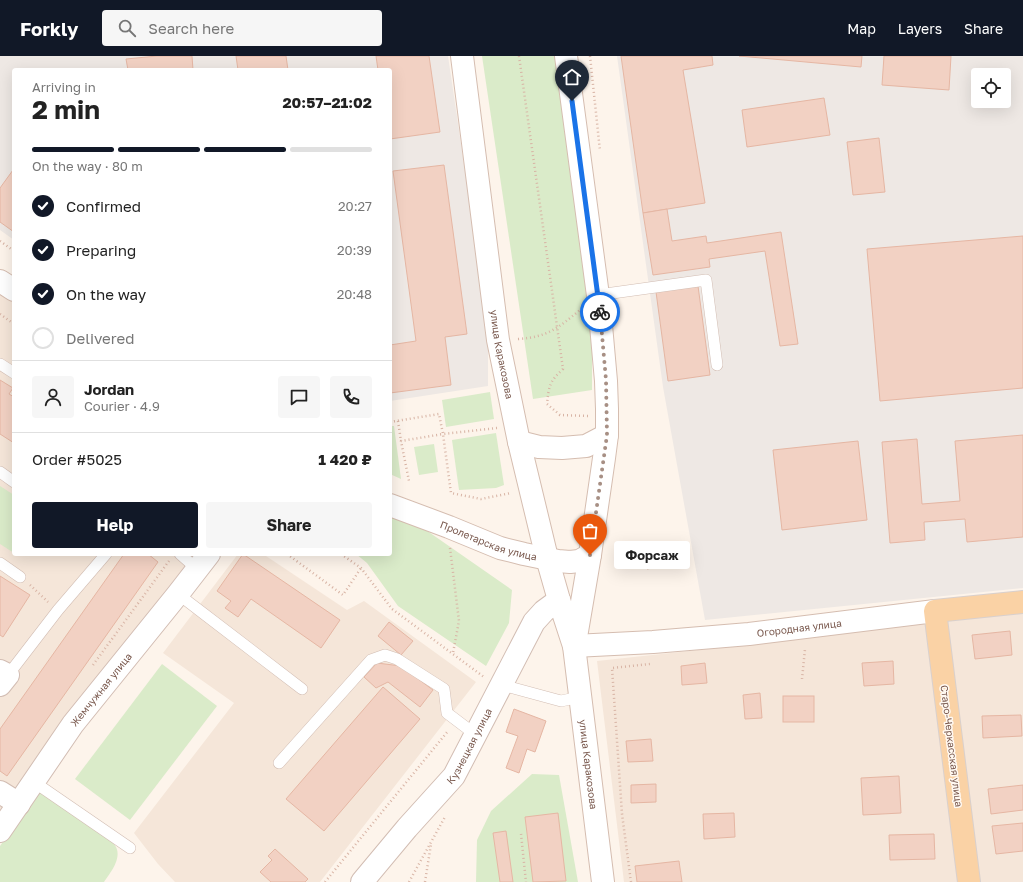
<!DOCTYPE html>
<html lang="en">
<head>
<meta charset="utf-8">
<style>
  :root { --surface:#fff; --page:#f6f6f6; --text:#222; --muted:#767676; --line:#e0e0e0; --accent:#111827 }
  body { margin:0; font-family:"Golos Text",sans-serif; background:var(--page); color:var(--text); height:100vh; display:flex; flex-direction:column; font-size:15px; white-space:nowrap }
  * { box-sizing:border-box; margin:0 }
  p { font-size:13px; color:var(--muted) }
  .icon { flex:none; width:22px; height:22px; fill:none; stroke:currentColor; stroke-width:2; stroke-linecap:round; stroke-linejoin:round }
  .map { position:relative; flex:1; overflow:hidden }
  .drawer { position:absolute; left:12px; top:12px; width:380px; height:488px; display:flex; flex-direction:column; background:var(--surface); border-radius:4px; box-shadow:0 4px 16px #0002 }
  .drawer>* { flex:none }
  .fabs { position:absolute; left:971px; top:12px; display:grid; gap:8px }
  .fabs a { display:grid; place-items:center; width:40px; height:40px; border-radius:4px; background:var(--surface); box-shadow:0 4px 16px #0002; font-size:20px }
  .pin { position:absolute; display:grid; place-items:center; width:34px; height:34px; color:#fff; margin:-41px -17px; border-radius:50% 50% 50% 0; rotate:-45deg; box-shadow:0 0 4px #0007 }
  .pin .icon { rotate:45deg }
  .courier { position:absolute; display:grid; place-items:center; width:40px; height:40px; margin:-20px; border:3px solid #1a73e8; border-radius:50%; background:#fff; color:#222; box-shadow:0 1px 5px #0007 }
  .bubble { position:absolute; height:28px; border-radius:4px; background:var(--surface); box-shadow:0 4px 16px #0002; font-size:13px; font-weight:700; line-height:28px; text-align:center }
  .head em { font-style:normal; font-weight:700 }
  .head div { display:flex; flex-direction:column-reverse }
  .head { display:flex; align-items:center; justify-content:space-between; height:68px; padding:0 20px }
  h1 { font-size:26px; font-weight:700; line-height:30px }
  .bar { display:grid; grid-template-columns:repeat(4,1fr); gap:6px 4px; align-content:center; height:48px; padding:0 20px }
  .bar i { height:5px; border-radius:3px; background:var(--line) }
  .bar .current { background:var(--accent) }
  .bar p { grid-column:span 4 }
  .line { display:flex; align-items:center; gap:10px; padding:0 20px; border-top:1px solid var(--line) }
  .line div { flex:1 }
  .round { display:grid; place-items:center; flex:none; width:42px; height:42px; border-radius:4px; background:var(--page) }
  ol { padding:0 20px; list-style:none }
  li { display:flex; align-items:center; gap:12px; height:44px }
  li p { margin-inline-start:auto }
  li .icon { padding:4px; border-radius:50%; background:var(--accent); color:#fff; stroke-width:4 }
  li:last-child { color:var(--muted) }
  li i { width:22px; height:22px; border:2px solid var(--line); border-radius:50% }
  .button { display:flex; gap:8px; margin-top:auto; padding:8px 20px }
  .button a { flex:1; height:46px; border-radius:4px; background:var(--accent); color:#fff; font-size:16px; font-weight:700; line-height:46px; text-align:center }
  .button a+a { background:var(--page); color:var(--text) }
  header { display:flex; align-items:center; gap:24px; box-sizing:border-box; height:56px; padding:0 20px; background:var(--accent); color:#fff }
  header strong { font-size:19px }
  nav { display:flex; gap:22px; margin-inline-start:auto; font-size:14px }
  .search { width:280px; height:36px; background:var(--page); display:flex; align-items:center; gap:10px; box-sizing:border-box; padding:0 14px; border-radius:4px; color:var(--muted); font-size:15px }
  .map>svg:first-child { display:block }
</style>
</head>
<body>
<header>
<strong>Forkly</strong>
<div class="search"><svg class="icon" aria-label="search" viewBox="0 0 24 24"><circle cx="10" cy="10" r="6"/><path d="M15 15l6 6"/></svg>Search here</div>
<nav><a>Map</a><a>Layers</a><a>Share</a></nav>
</header>
<div class="map">
<svg width="1023" height="826" viewBox="0 0 1023 826">
  <rect width="100%" height="100%" fill="#fdf4eb"/>
  <!-- residential -->
  <g fill="#f5e6d9">
    <polygon points="0,237 14,247 14,498 197,498 0,762"/>
    <polygon points="238,498 263,498 347,554 364,545 476,626 320,826 175,826 158,808 134,777 234,647 163,597"/>
    <polygon points="1023,554 1023,826 979,826 944,562"/>
    <polygon points="928,564 959,826 624,826 597,605 763,587"/>
  </g>
  <!-- industrial -->
  <g fill="#eee8e4" fill-rule="evenodd">
    <polygon points="0,0 448,0 488,270 488,330 390,345 390,14 14,14 14,184 0,174"/>
    <path d="M617 0H1023V532L705 564 663 331ZM978 19H1004V45H978Z"/>
  </g>
  <!-- green -->
  <g fill="#daebc9">
    <polygon points="482,0 561,0 592,243 592,334 533,343"/>
    <polygon points="490,336 494,363 446,371 442,344"/>
    <polygon points="390,370 394,370 401,423 390,418"/>
    <polygon points="496,377 504,429 496,432 459,434 452,384"/>
    <polygon points="434,388 438,416 419,419 414,391"/>
    <polygon points="0,430 14,439 14,497 0,488"/>
    <polygon points="390,459 423,472 512,534 509,567 486,610 398,550 367,507 356,498 390,498"/>
    <polygon points="162,608 217,650 130,764 75,723"/>
    <polygon points="532,718 559,719 578,826 476,826 477,784 491,755"/>
    <path d="M39 735 107 782C110 784 114 787 116 791 122 803 110 817 104 826H0V790Z"/>
  </g>
  <!-- building -->
  <g fill="#f2d1c3" stroke="#e5b6a3">
    <polygon points="157,0 192,0 193,14 128,14 126,3"/>
    <polygon points="236,0 286,0 288,14 238,14"/>
    <polygon points="376,0 429,0 440,76 390,83 390,14 378,14"/>
    <polygon points="621,0 712,0 713,9 683,14 705,147 643,157"/>
    <polygon points="739,0 862,0 861,11"/>
    <polygon points="884,0 951,0 949,34 882,29"/>
    <polygon points="824,42 830,79 747,91 742,54"/>
    <polygon points="879,82 885,136 853,139 847,86"/>
    <polygon points="444,109 467,278 445,281 451,329 390,337 390,289 416,285 393,115"/>
    <polygon points="13,114 14,115 14,176 0,166 0,132"/>
    <polygon points="667,153 672,185 706,180 707,187 781,176 798,288 780,290 765,195 709,203 710,211 653,219 643,157"/>
    <polygon points="1023,180 1023,332 880,345 867,193"/>
    <polygon points="698,230 710,319 668,325 656,236"/>
    <polygon points="0,324 13,332 9,338 14,341 14,387 0,378"/>
    <polygon points="1023,379 1023,481 967,486 965,463 924,466 925,484 890,487 882,386 917,383 922,448 960,445 955,385"/>
    <polygon points="858,385 867,464 782,474 773,394"/>
    <polygon points="671,497 673,508 647,513 645,502"/>
    <polygon points="124,498 148,498 158,506 7,720 0,715 0,673"/>
    <polygon points="243,498 340,564 321,592 251,543 238,561 225,552 231,545 217,535"/>
    <polygon points="0,520 30,539 3,581 0,579"/>
    <polygon points="389,566 413,585 401,599 378,580"/>
    <polygon points="1010,575 1012,599 975,603 972,579"/>
    <polygon points="893,605 894,628 864,630 862,607"/>
    <polygon points="377,607 401,610 433,634 420,651 388,626 376,632 364,621"/>
    <polygon points="705,607 707,627 682,629 681,610"/>
    <polygon points="383,631 420,663 324,775 286,743"/>
    <polygon points="760,637 762,662 745,663 743,639"/>
    <rect x="783" y="640" width="31" height="26"/>
    <polygon points="514,653 546,665 535,696 527,693 519,717 506,712 518,680 506,676"/>
    <polygon points="1021,659 1022,680 983,682 982,660"/>
    <polygon points="651,683 653,705 628,706 626,685"/>
    <polygon points="899,720 901,757 863,759 861,722"/>
    <polygon points="656,728 656,746 631,747 631,729"/>
    <polygon points="1023,729 1023,754 991,758 988,733"/>
    <polygon points="558,757 566,825 533,826 525,761"/>
    <polygon points="734,757 735,781 704,783 703,758"/>
    <polygon points="1023,767 1023,795 996,798 992,770"/>
    <polygon points="506,775 513,826 500,826 493,777"/>
    <polygon points="934,778 935,803 890,804 889,779"/>
    <polygon points="275,793 308,823 305,826 271,826 260,816 272,804 268,800"/>
    <polygon points="679,805 682,826 637,826 635,810"/>
  </g>
  <g fill="none" stroke-linecap="round" stroke-linejoin="round">
    <!-- lane casing -->
    <g stroke="#d2bdb3" stroke-width="12">
      <g id="lane">
        <polyline points="598,239 706,224 717,309"/>
        <polyline points="0,308 14,317"/>
        <polyline points="0,416 14,426"/>
        <polyline points="180,498 197,513"/>
        <polyline points="0,507 20,521"/>
        <polyline points="178,538 302,633"/>
        <polyline points="8,619 58,554 106,498"/>
        <polyline points="502,629 561,645 580,641"/>
        <polyline points="279,707 371,604 385,599 397,603 444,633 447,657 476,679"/>
        <polyline points="34,726 130,792"/>
      </g>
    </g>
    <!-- street casing -->
    <g stroke="#d2bdb3" stroke-width="24">
      <g id="street">
        <polyline points="0,615 8,619 0,629"/>
        <polyline points="0,736 19,748"/>
        <path id="s1" d="M0 775 73 668 178 538 209 498"/>
        <path id="s2" d="M362 826 407 772 454 720 534 566 544 555 559 544"/>
      </g>
    </g>
    <!-- secondary casing -->
    <g stroke="#d5bdb0" stroke-width="24">
      <g id="secondary">
        <path id="s3" d="M462 0 498 284 519 386 547 502 559 544 574 590 603 826"/>
        <polyline points="566,0 599,247 606,325 607,353 607,379 604,402 590,499 575,587"/>
        <polyline points="0,225 14,234"/>
        <polyline points="519,386 539,391 562,392 586,390 607,379"/>
        <path id="s4" d="M390 449 449 471 500 492 524 498 558 505 570 506 579 505 590 499"/>
        <path id="s5" d="M574 590 653 586 749 578 935 555"/>
      </g>
    </g>
    <!-- primary casing -->
    <g stroke="#d9d0cd" stroke-width="24">
      <polyline id="primary" points="969,826 935,555 1023,546"/>
    </g>
    <!-- path -->
    <g stroke="#d8b4a5" stroke-width="2.5" stroke-dasharray="1 3" stroke-linecap="butt">
      <path d="M519 0 563 313C549 326 549 330 547 348L560 359 588 360"/>
      <polyline points="590,0 600,95"/>
      <polyline points="0,185 14,195"/>
      <polyline points="0,258 14,268"/>
      <path d="M518 283C548 281 558 272 580 254"/>
      <polyline points="398,365 401,385"/>
      <polyline points="390,366 439,358 443,378 401,385 409,425"/>
      <polyline points="497,372 443,378 451,437 481,443 511,437"/>
      <polyline points="450,492 459,565 453,597"/>
      <polyline points="287,498 343,539 361,512"/>
      <polyline points="341,498 361,512 392,553 484,621"/>
      <polyline points="30,529 48,546"/>
      <polyline points="93,609 169,505"/>
      <polyline points="802,623 805,593"/>
      <polyline points="521,778 526,826"/>
      <polyline points="325,826 448,675"/>
      <polyline points="409,826 445,761"/>
      <polyline points="425,826 431,788"/>
      <polyline points="631,826 622,758 612,612 650,608"/>
    </g>
    <!-- lane -->
    <use href="#lane" stroke="#fff" stroke-width="11"/>
    <!-- street -->
    <use href="#street" stroke="#fff" stroke-width="22"/>
    <!-- secondary -->
    <use href="#secondary" stroke="#fff" stroke-width="22"/>
    <!-- primary -->
    <use href="#primary" stroke="#fad2a5" stroke-width="22"/>
  </g>
  <g fill="none" stroke-linecap="round" stroke-linejoin="round">
    <!-- done -->
    <polyline stroke="#a78f84" stroke-width="4" stroke-dasharray="0 7.2" points="590,499 607,379 606,324 600,256"/>
    <!-- route -->
    <polyline stroke="#1a73e8" stroke-width="5" points="572,45 600,256"/>
  </g>
  <g text-anchor="middle" dominant-baseline="central" stroke-width="3" stroke-linejoin="round" paint-order="stroke">
    <!-- street labels -->
    <g font-size="10" fill="#79584d" stroke="#fff9f2">
      <text stroke="none"><textPath href="#s3" startOffset="301">улица Каракозова</textPath></text>
      <text stroke="none"><textPath href="#s4" startOffset="105">Пролетарская улица</textPath></text>
      <text stroke="none"><textPath href="#s5" startOffset="226">Огородная улица</textPath></text>
      <text stroke="none"><textPath href="#s1" startOffset="174">Жемчужная улица</textPath></text>
      <text stroke="none"><textPath href="#s2" startOffset="174">Кузнецкая улица</textPath></text>
      <text transform="translate(952 690) rotate(83)">Старо-Черкасская улица</text>
      <text stroke="none"><textPath href="#s3" startOffset="721">улица Каракозова</textPath></text>
    </g>
  </g>
</svg>
<div class="fabs">
<a><svg class="icon" aria-label="locate" viewBox="0 0 24 24"><circle cx="12" cy="12" r="6"/><path d="M12 2v4M12 18v4M2 12h4M18 12h4"/></svg></a>
</div>
<div class="pin" style="left:590px;top:499px;background:#ea580c"><svg class="icon" aria-label="bag" viewBox="0 0 24 24"><path d="M5 8h14l-1 12H6zM9 8a3 3 0 0 1 6 0"/></svg></div>
<div class="pin" style="left:572px;top:45px;background:#1f2937"><svg class="icon" aria-label="home" viewBox="0 0 24 24"><path d="M3 11l9-7 9 7M6 9v11h12V9"/></svg></div>
<div class="courier" style="left:600px;top:256px"><svg class="icon" aria-label="bike" viewBox="0 0 24 24"><circle cx="6" cy="16" r="4"/><circle cx="18" cy="16" r="4"/><path d="M6 16l4-8h5l3 8M10 8l3 8H6M13 5h3"/></svg></div>
<div class="bubble" style="left:614px;top:485px;width:76px">Форсаж</div>
<section class="drawer">
<div class="head"><div><h1>2 min</h1><p>Arriving in</p></div><em>20:57–21:02</em></div>
<div class="bar"><i class="current"></i><i class="current"></i><i class="current"></i><i></i><p>On the way · 80 m</p></div>
<ol>
<li><svg class="icon" aria-label="check" viewBox="0 0 24 24"><path d="M5 12l5 5 9-10"/></svg>Confirmed<p>20:27</p></li>
<li><svg class="icon" aria-label="check" viewBox="0 0 24 24"><path d="M5 12l5 5 9-10"/></svg>Preparing<p>20:39</p></li>
<li><svg class="icon" aria-label="check" viewBox="0 0 24 24"><path d="M5 12l5 5 9-10"/></svg>On the way<p>20:48</p></li>
<li><i></i>Delivered</li>
</ol>
<div class="line" style="height:72px"><a class="round"><svg class="icon" aria-label="person" viewBox="0 0 24 24"><circle cx="12" cy="8" r="4"/><path d="M4 21q1-7 8-7t8 7"/></svg></a><div><b>Jordan</b><p>Courier · 4.9</p></div><a class="round"><svg class="icon" aria-label="chat" viewBox="0 0 24 24"><path d="M4 5h16v11H9l-5 4z"/></svg></a><a class="round"><svg class="icon" aria-label="phone" viewBox="0 0 24 24"><path d="M5 4h4l2 5-3 2q2 4 5 5l2-3 5 2v4C11 20 4 13 5 4z"/></svg></a></div>
<div class="line" style="height:52px"><div>Order #5025</div><b>1 420 ₽</b></div>
<div class="button"><a>Help</a><a>Share</a></div>
</section>
</div>
</body>
</html>
